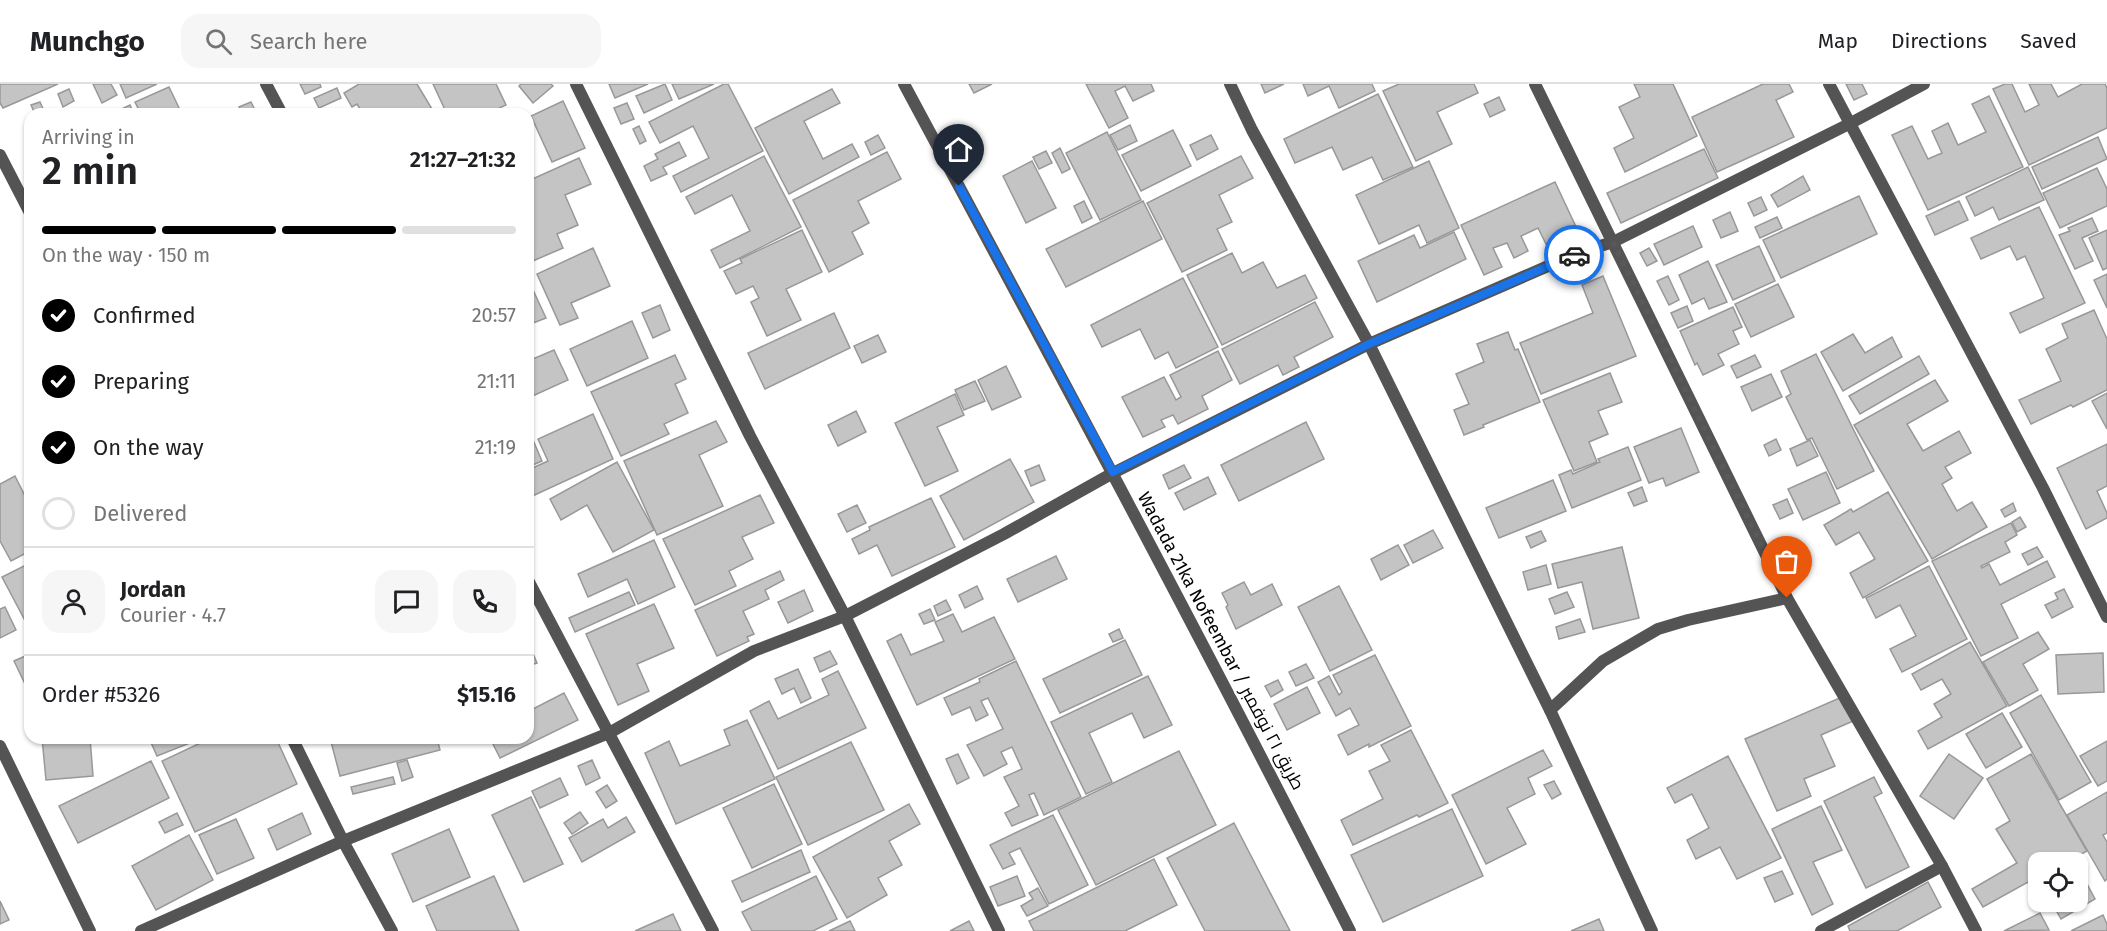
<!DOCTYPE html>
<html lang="en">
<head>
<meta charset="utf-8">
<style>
  :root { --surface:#fff; --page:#f6f6f6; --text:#202124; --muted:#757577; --line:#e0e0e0; --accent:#000 }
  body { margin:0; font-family:"Fira Sans",Cairo,sans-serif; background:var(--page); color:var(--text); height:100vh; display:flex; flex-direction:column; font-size:22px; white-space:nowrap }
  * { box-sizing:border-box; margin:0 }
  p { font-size:20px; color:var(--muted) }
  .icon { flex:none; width:33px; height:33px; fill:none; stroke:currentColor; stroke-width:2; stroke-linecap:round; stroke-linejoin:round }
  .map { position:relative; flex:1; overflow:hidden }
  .side { position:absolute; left:24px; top:24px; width:510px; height:636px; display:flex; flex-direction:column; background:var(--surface); border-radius:18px; box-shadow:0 2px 4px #0004 }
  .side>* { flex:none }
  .controls { position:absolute; left:2028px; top:768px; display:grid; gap:12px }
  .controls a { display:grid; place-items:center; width:60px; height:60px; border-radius:12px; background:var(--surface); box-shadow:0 2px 4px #0004; font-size:30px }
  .pin { position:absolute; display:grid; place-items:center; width:51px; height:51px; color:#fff; margin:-62px -26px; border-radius:50% 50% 50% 0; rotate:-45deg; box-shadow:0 0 6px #0007 }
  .pin .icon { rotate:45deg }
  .courier { position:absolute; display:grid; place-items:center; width:60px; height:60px; margin:-30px; border:4px solid #1a73e8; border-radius:50%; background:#fff; color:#222; box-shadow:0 2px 8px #0007 }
  .head em { font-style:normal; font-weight:600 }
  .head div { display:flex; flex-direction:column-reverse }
  .head { display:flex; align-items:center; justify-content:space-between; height:102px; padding:0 18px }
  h1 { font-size:39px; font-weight:600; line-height:45px }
  .bar { display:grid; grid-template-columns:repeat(4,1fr); gap:9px 6px; align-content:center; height:72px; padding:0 18px }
  .bar i { height:8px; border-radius:4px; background:var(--line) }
  .bar .selected { background:var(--accent) }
  .bar p { grid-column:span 4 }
  .line { display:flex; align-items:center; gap:15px; padding:0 18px; border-top:2px solid var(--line) }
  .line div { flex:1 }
  .round { display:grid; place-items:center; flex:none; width:63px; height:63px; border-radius:18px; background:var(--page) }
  ol { padding:0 18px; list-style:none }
  li { display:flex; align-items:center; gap:18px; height:66px }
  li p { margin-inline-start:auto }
  li .icon { padding:6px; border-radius:50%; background:var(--accent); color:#fff; stroke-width:4 }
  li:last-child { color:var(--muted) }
  li i { width:33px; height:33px; border:3px solid var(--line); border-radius:50% }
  header { display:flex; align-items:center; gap:36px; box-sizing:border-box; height:84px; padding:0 30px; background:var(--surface); border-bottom:2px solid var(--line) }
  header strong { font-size:28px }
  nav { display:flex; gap:33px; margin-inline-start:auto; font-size:21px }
  .search { width:420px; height:54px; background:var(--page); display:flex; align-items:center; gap:15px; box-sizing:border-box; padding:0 21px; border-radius:18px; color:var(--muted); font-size:22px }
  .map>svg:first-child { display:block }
</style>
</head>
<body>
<header>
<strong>Munchgo</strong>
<div class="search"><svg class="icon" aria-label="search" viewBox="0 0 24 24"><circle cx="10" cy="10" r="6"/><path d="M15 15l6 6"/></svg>Search here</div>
<nav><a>Map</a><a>Directions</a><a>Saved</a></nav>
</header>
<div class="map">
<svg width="2107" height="847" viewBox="0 0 2107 847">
  <rect width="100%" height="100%" fill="#fff"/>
  <!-- building -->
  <g fill="#c4c4c4" stroke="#989898" stroke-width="1.5">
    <polygon points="0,0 58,0 3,24 0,19"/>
    <polygon points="93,0 111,0 117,11 102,19"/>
    <polygon points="120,0 157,0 126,14"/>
    <polygon points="300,0 320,0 321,3 305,10"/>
    <polygon points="359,0 417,0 435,30 363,30 357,20 352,23 344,9"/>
    <polygon points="433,0 496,0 506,21 487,30 447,30"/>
    <polygon points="521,0 551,0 553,2 533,19 519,2"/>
    <polygon points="609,0 648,0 615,14"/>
    <polygon points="665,0 672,16 644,29 636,12"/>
    <polygon points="672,0 714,0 679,15"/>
    <polygon points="724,0 728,0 763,67 681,108 673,92 709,74 693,42 660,59 649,38"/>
    <polygon points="969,0 992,0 974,9"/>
    <polygon points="1086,0 1151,0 1154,7 1133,17 1125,2 1115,7 1128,34 1109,44"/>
    <polygon points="1261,0 1284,0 1265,9"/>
    <polygon points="1303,0 1372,0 1375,7 1339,24 1329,2 1308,12"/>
    <polygon points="1399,0 1474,0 1478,9 1437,28 1452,60 1416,77 1383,7"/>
    <polygon points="1634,0 1673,0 1697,52 1625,88 1614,64 1634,54 1619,23 1640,13"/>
    <polygon points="1763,0 1789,0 1793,8 1776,16 1794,53 1717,88 1692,33"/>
    <polygon points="1846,0 1862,0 1867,10 1854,16"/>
    <polygon points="2005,0 2012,0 2025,28 2039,21 2029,0 2051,0 2058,13 2082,0 2105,0 2107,4 2107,44 2029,81 1993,5"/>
    <polygon points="169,3 182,30 141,30 135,18"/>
    <polygon points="337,4 341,14 319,24 314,14"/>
    <polygon points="69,5 74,17 63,23 58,10"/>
    <polygon points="832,5 840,19 804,37 823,75 852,60 859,73 789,110 755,44"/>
    <polygon points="1378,10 1413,83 1383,96 1372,73 1343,86 1332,63 1295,79 1284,55"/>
    <polygon points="1989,12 2023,83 1928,126 1892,51 1912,42 1928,75 1942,69 1932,47 1948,39 1958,61 1986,48 1972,20"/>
    <polygon points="1499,13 1505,26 1490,33 1484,20"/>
    <polygon points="563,17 585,64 552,78 531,32"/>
    <polygon points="40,18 45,29 35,30 31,21"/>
    <polygon points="251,18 257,30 242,30 239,23"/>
    <polygon points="627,19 634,35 621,40 614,24"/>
    <polygon points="130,21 134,30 111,30"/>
    <polygon points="1130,41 1137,57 1118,66 1110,51"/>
    <polygon points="639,42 646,57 640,60 633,45"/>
    <polygon points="1173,46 1191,82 1141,107 1122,71"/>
    <polygon points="1107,48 1141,116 1100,136 1066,69"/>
    <polygon points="878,51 885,64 871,71 865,58"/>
    <polygon points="1211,51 1218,65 1197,76 1190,61"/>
    <polygon points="2098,53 2107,75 2042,105 2032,83"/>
    <polygon points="679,58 686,72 663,83 667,90 651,97 644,82 658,75 655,70"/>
    <polygon points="1060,64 1070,85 1062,89 1052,69"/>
    <polygon points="1704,65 1718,94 1621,139 1607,109"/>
    <polygon points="1046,67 1052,79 1039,85 1033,73"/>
    <polygon points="887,68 901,95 858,117 869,139 852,148 863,170 829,188 793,116"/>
    <polygon points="764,72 801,143 720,184 711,166 750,147 732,111 695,130 686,113"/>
    <polygon points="1241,72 1253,94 1219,111 1232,138 1217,145 1227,166 1182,188 1147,119"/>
    <polygon points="579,74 591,100 565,111 578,141 557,150 563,164 528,179 528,97"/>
    <polygon points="1032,77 1056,124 1026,139 1003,92"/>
    <polygon points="1429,77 1459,144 1427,159 1419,141 1379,160 1356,111"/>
    <polygon points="2028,83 2044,116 1999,136 1993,123 1975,132 1966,113"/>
    <polygon points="2097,84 2107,105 2107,122 2060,144 2043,109"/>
    <polygon points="1803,92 1810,106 1778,123 1771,111"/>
    <polygon points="1555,98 1577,145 1546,160 1538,144 1521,152 1528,167 1514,174 1507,159 1493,164 1502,183 1484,191 1461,141"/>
    <polygon points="1859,112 1877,150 1781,194 1763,156"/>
    <polygon points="1761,113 1767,126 1754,132 1748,119"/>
    <polygon points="1084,117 1092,134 1082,139 1074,122"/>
    <polygon points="1143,117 1162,155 1066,203 1046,165"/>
    <polygon points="1959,117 1968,136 1935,151 1926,132"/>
    <polygon points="2039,123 2085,219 2020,249 2010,229 2044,214 2025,172 2017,176 2010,162 1981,175 1971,154"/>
    <polygon points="1730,128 1738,147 1721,154 1713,136"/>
    <polygon points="1777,133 1782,144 1760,154 1755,143"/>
    <polygon points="2092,134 2098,147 2082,154 2093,177 2075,185 2059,151 2070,147 2068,144"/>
    <polygon points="1693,142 1702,163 1664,181 1654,160"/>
    <polygon points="802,146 822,188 786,205 801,236 767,252 751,218 759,214 753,202 736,210 724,187 742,179 740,175"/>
    <polygon points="2107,146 2107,184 2103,186 2089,154"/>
    <polygon points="1454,148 1466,175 1377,218 1358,177 1414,151 1420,164"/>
    <polygon points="1759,162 1775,197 1733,216 1716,181"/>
    <polygon points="593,164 610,202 571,219 578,234 560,241 537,190"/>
    <polygon points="1649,164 1657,177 1647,182 1640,169"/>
    <polygon points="1232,169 1242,189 1263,178 1277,204 1305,191 1317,214 1222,261 1187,191"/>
    <polygon points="1708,177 1727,218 1709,225 1704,214 1692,220 1679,191"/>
    <polygon points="2107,190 2107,224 2094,196"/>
    <polygon points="1603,192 1636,272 1541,310 1520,259 1593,229 1582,201"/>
    <polygon points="1668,192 1679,216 1669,221 1657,197"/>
    <polygon points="1183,194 1218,263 1176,284 1168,268 1155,275 1140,245 1102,263 1091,241"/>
    <polygon points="528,195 546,234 528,241"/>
    <polygon points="1778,200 1794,233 1751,253 1735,220"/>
    <polygon points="1315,218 1333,253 1294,273 1299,283 1283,291 1278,281 1240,300 1222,265"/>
    <polygon points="660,221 670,246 653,254 642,229"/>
    <polygon points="1687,222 1693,237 1678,244 1671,229"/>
    <polygon points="1733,223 1742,243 1733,247 1739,260 1718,270 1724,281 1703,291 1697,279 1695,281 1680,247"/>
    <polygon points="2094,226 2107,255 2107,306 2073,323 2071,321 2031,340 2019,316 2061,297 2046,265 2068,254 2062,240"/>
    <polygon points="834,229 850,264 765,305 748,269"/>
    <polygon points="632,237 648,274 587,302 570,265"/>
    <polygon points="1508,248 1515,266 1518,265 1540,318 1483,341 1484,343 1464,351 1454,326 1469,320 1456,290 1484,278 1477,260"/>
    <polygon points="1853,250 1865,269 1892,253 1902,273 1843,307 1821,268"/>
    <polygon points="878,251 886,268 862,279 854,262"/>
    <polygon points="554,266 568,296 528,314 528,277"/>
    <polygon points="1218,267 1232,296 1202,312 1208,325 1178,340 1173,331 1161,336 1165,343 1143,353 1122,313 1164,293 1176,316 1181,313 1170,291"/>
    <polygon points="1816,270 1874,387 1837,405 1812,354 1807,356 1786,313 1791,310 1781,287"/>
    <polygon points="675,271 686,295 675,300 688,329 664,340 669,350 621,372 591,308"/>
    <polygon points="1755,271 1761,283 1737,294 1731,282"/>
    <polygon points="1919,272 1929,290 1860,330 1849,312"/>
    <polygon points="1006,282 1021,313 992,326 978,296"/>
    <polygon points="1610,289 1622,318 1598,327 1608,350 1589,358 1597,378 1574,387 1543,316"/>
    <polygon points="1771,290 1782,313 1752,327 1741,303"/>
    <polygon points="1935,296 1948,317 1907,340 1923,367 1959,347 1971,369 1945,383 1952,394 1942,400 1957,427 1972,418 1987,443 1932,475 1854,341"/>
    <polygon points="975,297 985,317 964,326 955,306"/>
    <polygon points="2107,309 2107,345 2092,317"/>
    <polygon points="955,310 964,331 937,343 958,387 925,402 895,339"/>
    <polygon points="856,327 866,348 838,362 828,341"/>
    <polygon points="593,330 613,375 528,414 528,386 548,377 538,355"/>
    <polygon points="716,337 727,358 699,371 723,422 657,451 624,377"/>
    <polygon points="1306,338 1324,375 1239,417 1221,381"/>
    <polygon points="1681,344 1699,388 1666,402 1663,394 1649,399 1634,363"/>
    <polygon points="1776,355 1781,366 1769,372 1764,361"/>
    <polygon points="533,356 542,377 528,383 528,358"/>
    <polygon points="1810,356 1818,372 1797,382 1790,365"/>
    <polygon points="2107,360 2107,402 2097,407 2107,429 2107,434 2086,445 2057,384"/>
    <polygon points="1628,363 1641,396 1572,424 1559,391 1571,386 1573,390 1600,378 1598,375"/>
    <polygon points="1010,375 1034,418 964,456 940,412"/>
    <polygon points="617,378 654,446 613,468 587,421 561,436 550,415"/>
    <polygon points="1039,381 1045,396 1031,402 1025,387"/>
    <polygon points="1184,381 1191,394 1169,405 1163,391"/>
    <polygon points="1826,388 1840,419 1803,436 1788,405"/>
    <polygon points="15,392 30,422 30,467 11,477 0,457 0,400"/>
    <polygon points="1208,393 1216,410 1184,426 1175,409"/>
    <polygon points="1553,396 1566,427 1499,454 1486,424"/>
    <polygon points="1642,403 1647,417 1634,422 1628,409"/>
    <polygon points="1888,408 1928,477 1863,514 1850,489 1875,475 1859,448 1836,461 1824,441 1851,425 1853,428"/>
    <polygon points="760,411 774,439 742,453 753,475 729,487 736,502 695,521 663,455"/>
    <polygon points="931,414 955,463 892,492 877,461 859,470 852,455 870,446 869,443"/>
    <polygon points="1787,415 1793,429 1780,435 1773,421"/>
    <polygon points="2013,419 2016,427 2005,433 2001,426"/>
    <polygon points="857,421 866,439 847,448 838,430"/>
    <polygon points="2020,433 2026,443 2017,448 2012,438"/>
    <polygon points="2011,439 2017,451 2005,458 2010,468 1981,482 1982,484 1989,480 2000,501 2047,477 2055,493 2001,520 2018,554 1981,572 1932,477"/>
    <polygon points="1433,446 1443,464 1413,479 1404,461"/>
    <polygon points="1541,447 1546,457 1531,464 1526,453"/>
    <polygon points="654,456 675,503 638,520 627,495 588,513 578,490"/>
    <polygon points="1398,461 1409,481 1381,496 1371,475"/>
    <polygon points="1622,463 1639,534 1593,545 1582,498 1558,504 1552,480"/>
    <polygon points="2037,463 2043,473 2028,481 2022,470"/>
    <polygon points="1056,472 1067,495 1018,518 1007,495"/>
    <polygon points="30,479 30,546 2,493"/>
    <polygon points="1546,481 1551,500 1528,506 1523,488"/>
    <polygon points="1929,482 1967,555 1902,588 1890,565 1916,552 1900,521 1876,534 1866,514"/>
    <polygon points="780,487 784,496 765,506 769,515 743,527 754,550 747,553 749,557 717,572 695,526"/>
    <polygon points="1244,498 1251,511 1272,500 1282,521 1236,545 1226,523 1228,521 1222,509"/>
    <polygon points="977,502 983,515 965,524 959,511"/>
    <polygon points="1339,502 1372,566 1330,587 1298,523"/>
    <polygon points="2064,505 2073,523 2052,534 2045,521 2058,515 2055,509"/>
    <polygon points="804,506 813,527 788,539 778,518"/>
    <polygon points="629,508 635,521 575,548 569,534"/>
    <polygon points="1567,508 1574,523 1555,530 1549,515"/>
    <polygon points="946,516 951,526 938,532 934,522"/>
    <polygon points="654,520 674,564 637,580 649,607 618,621 586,550"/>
    <polygon points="5,523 16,546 0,554 0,525"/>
    <polygon points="930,525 935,536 924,540 919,530"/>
    <polygon points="953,530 962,548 994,533 1015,575 917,621 887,557 901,550 911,571 944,557 935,538"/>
    <polygon points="1580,535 1585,548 1559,555 1556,543"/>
    <polygon points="1119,545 1123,554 1113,558 1109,550"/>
    <polygon points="2038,548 2049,565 2023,580 2038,606 2009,622 1983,578"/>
    <polygon points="1125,556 1142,591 1060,629 1043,595"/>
    <polygon points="1970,558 2007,622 1928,665 1918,647 1942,633 1934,620 1951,610 1942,595 1921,606 1912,590"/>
    <polygon points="531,565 537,579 528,582 528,566"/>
    <polygon points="830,567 837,580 820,588 814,574"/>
    <polygon points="2103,569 2104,608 2058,610 2056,571"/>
    <polygon points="30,570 30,600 26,602 14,577"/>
    <polygon points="1375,571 1411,642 1369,663 1369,660 1348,671 1338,651 1359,641 1350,624 1336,632 1318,598 1329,592 1339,611 1342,608 1333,591"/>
    <polygon points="1016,577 1081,713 1044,731 1034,709 1029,711 1038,731 1012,742 1005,729 1019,722 1004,693 1022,685 1012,663 1001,668 1007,680 984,692 967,661 1003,645 988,614 981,617 988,631 976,637 970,623 952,631 944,614 980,598 979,595"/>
    <polygon points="1306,580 1314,594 1296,602 1289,588"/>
    <polygon points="798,585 811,614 801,619 794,604 782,610 775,595"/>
    <polygon points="838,587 866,644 778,685 750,627 769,617 778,635 829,611 822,595"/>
    <polygon points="1148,592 1172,641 1144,654 1132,629 1089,649 1112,698 1086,710 1051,638"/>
    <polygon points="1278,596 1283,606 1271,613 1265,602"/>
    <polygon points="1307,603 1320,629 1287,646 1274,620"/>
    <polygon points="564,609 578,636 500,674 490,654 528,654 528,616 533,625"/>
    <polygon points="2041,611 2091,698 2059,716 2010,629"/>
    <polygon points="1842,613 1853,637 1821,651 1835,682 1804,695 1811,712 1777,727 1745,655"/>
    <polygon points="2002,629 2022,663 1986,684 1966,650"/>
    <polygon points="747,636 775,695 676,740 645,669 669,657 680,682 730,661 724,646"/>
    <polygon points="1411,646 1448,719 1419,733 1417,731 1353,761 1341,736 1383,715 1369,687 1390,677 1381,661"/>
    <polygon points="42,654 90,654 93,692 46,696"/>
    <polygon points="149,654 193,654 195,657 157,672"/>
    <polygon points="211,654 276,654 297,700 195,748 162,677"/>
    <polygon points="330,654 437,654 440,666 340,692"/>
    <polygon points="2107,657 2107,697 2098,702 2080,672"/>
    <polygon points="851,658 884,726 808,761 776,693"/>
    <polygon points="1543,666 1552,682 1528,694 1535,710 1507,724 1526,760 1486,780 1452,711"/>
    <polygon points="1179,667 1216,741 1096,801 1058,726"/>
    <polygon points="958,670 969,694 957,700 946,675"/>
    <polygon points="1949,670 1983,694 1954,735 1920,712"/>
    <polygon points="2031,670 2087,767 2067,778 2038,778 2038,795 2029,800 2028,798 1983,823 1972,805 2017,779 1996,745 2010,737 1987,695"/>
    <polygon points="1728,672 1781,774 1737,795 1720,763 1696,775 1687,756 1709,744 1692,710 1675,719 1667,704"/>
    <polygon points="407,676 413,693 402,697 397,679"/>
    <polygon points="592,676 600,694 586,701 578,682"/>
    <polygon points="151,677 169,714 78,759 59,722"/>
    <polygon points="393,693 395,700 353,710 351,703"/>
    <polygon points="1874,693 1882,709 1874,713 1909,783 1866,804 1824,717"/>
    <polygon points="560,694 568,711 540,724 532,707"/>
    <polygon points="1554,697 1561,710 1552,715 1544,701"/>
    <polygon points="774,700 802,760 752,784 723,724"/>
    <polygon points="607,701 617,717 606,724 596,708"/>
    <polygon points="2107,708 2107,749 2103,751 2107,758 2107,795 2105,797 2067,731"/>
    <polygon points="531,713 563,780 524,798 492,731"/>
    <polygon points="909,720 920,740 889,757 902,781 878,794 887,811 847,834 813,773"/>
    <polygon points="1821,722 1842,766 1813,778 1833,820 1812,831 1772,745"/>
    <polygon points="1452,725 1483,792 1383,838 1351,771"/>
    <polygon points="580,728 588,739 572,750 564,739"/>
    <polygon points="177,729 183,741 165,749 159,738"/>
    <polygon points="302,729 311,750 277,766 268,745"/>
    <polygon points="1053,731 1088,801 1049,820 1020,764 1009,769 1015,780 1003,785 990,761"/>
    <polygon points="626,733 635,748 582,778 569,754 603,735 608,744"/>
    <polygon points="236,735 254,774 217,790 199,751"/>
    <polygon points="1234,739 1290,847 1205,847 1167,774"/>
    <polygon points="449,745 470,793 413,818 392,770"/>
    <polygon points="189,751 213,796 156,826 132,782"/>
    <polygon points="801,766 810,788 742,818 732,797"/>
    <polygon points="1154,775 1177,821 1125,847 1034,847 1029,837"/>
    <polygon points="1782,787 1793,810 1775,818 1764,794"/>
    <polygon points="494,792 519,847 437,847 426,822"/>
    <polygon points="816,792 837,835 813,847 752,847 742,828"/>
    <polygon points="1017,792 1025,812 998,822 990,803"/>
    <polygon points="1928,798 1941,823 1897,847 1850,847 1848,842"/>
    <polygon points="2086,798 2095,815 2061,835 2052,819 2078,818 2078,803"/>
    <polygon points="1038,804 1048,822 1027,832 1021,822 1033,815 1029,809"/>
    <polygon points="0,817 9,836 0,840"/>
    <polygon points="2040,829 2049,846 2004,847"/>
    <polygon points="673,830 681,847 635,847"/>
    <polygon points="2103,831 2107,840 2107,847 2071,847"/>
    <polygon points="1599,835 1604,847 1571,847"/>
    <polygon points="850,837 855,847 829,847"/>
    <polygon points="969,837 974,847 950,847"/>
  </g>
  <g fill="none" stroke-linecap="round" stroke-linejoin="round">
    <!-- minor -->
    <g stroke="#545454" stroke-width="12">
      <polyline points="266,0 282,30"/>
      <polyline points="576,0 750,352 845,532 999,847"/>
      <polyline points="1230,0 1252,46 1369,260 1550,626 1652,847"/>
      <polyline points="1535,0 1787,514 1942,782 1976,847"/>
      <polyline points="1829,0 2043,404 2107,533"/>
      <polyline points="0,71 30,129"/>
      <polyline points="528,496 713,847"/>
      <polyline points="1550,626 1603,577 1658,545 1688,536 1787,514"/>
      <polyline points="292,654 343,757 392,847"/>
      <polyline points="0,662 90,847"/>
      <polyline points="141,847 343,757 609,649 754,567 845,532 1004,450 1113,389 1369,260 1578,169 1613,158 1849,40 1924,0"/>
      <polyline points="1821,847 1942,782"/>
    </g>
    <!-- tertiary -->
    <path stroke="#545454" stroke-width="12" d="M904 0C1055 281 1206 562 1350 847"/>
  </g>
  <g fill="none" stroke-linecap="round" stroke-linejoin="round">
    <!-- done -->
    <polyline stroke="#595959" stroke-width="6" stroke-dasharray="0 10.8" points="1574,171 1613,158 1787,514"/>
    <!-- route -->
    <polyline stroke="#1a73e8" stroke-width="8" points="959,102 1113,388 1369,260 1574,171"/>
  </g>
  <g text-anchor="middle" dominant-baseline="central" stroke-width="5" stroke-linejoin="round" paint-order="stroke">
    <!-- street labels -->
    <g font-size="18" fill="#000" stroke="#fff">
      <text transform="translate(1221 557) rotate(62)">Wadada 21ka Nofeembar / طريق ٢١ نوفمبر</text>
    </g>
  </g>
</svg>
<div class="controls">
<a><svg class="icon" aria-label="locate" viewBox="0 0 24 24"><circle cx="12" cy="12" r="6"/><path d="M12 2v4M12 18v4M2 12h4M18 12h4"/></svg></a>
</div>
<div class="pin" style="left:1787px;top:514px;background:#ea580c"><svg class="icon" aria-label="bag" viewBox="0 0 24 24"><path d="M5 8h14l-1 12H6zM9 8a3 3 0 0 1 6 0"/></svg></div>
<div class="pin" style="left:959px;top:102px;background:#1f2937"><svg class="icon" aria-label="home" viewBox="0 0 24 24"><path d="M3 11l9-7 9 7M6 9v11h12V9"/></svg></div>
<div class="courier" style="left:1574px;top:171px"><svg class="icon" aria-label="car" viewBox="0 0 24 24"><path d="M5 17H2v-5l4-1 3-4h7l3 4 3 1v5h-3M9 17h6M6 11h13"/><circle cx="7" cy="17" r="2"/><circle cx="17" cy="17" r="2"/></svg></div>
<section class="side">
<div class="head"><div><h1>2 min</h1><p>Arriving in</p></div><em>21:27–21:32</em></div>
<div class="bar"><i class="selected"></i><i class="selected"></i><i class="selected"></i><i></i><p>On the way · 150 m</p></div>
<ol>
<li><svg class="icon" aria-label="check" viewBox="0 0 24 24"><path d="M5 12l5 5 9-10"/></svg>Confirmed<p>20:57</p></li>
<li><svg class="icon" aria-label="check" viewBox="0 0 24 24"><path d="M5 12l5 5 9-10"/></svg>Preparing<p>21:11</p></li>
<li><svg class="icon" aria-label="check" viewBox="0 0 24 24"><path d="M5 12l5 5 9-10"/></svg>On the way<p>21:19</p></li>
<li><i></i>Delivered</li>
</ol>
<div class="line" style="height:108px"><a class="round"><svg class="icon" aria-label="person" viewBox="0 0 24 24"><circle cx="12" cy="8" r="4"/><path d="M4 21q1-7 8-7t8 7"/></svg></a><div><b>Jordan</b><p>Courier · 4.7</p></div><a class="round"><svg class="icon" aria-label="chat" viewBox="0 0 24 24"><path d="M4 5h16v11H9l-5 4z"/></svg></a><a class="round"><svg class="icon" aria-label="phone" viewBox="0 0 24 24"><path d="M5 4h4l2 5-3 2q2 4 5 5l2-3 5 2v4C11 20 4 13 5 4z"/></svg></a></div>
<div class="line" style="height:78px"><div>Order #5326</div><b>$15.16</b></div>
</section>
</div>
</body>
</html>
